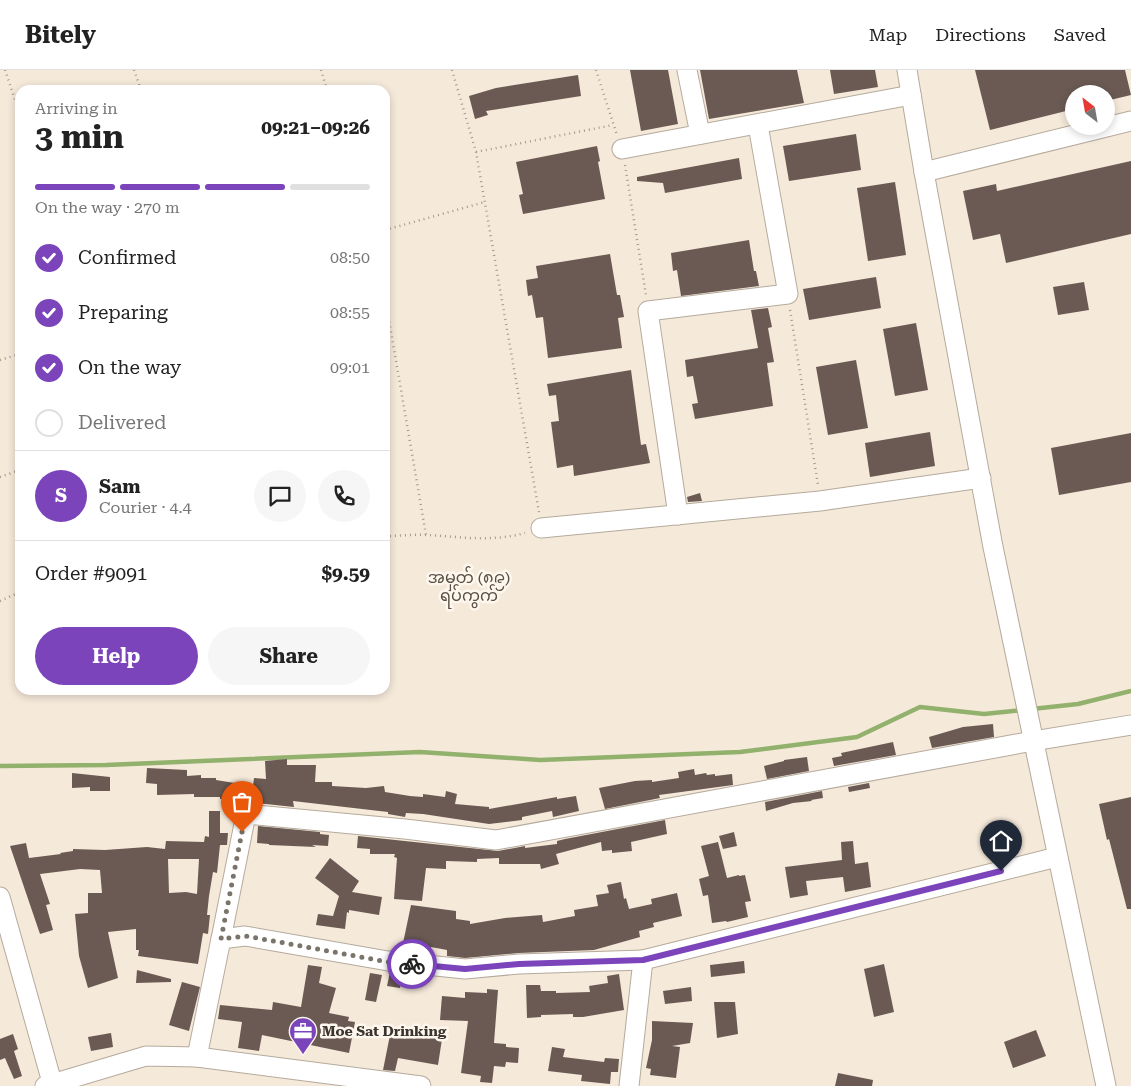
<!DOCTYPE html>
<html lang="en">
<head>
<meta charset="utf-8">
<style>
  :root { --surface:#fff; --page:#f6f6f6; --text:#222; --muted:#767676; --line:#e0e0e0; --accent:#7b44bb }
  body { margin:0; font-family:"Roboto Serif","Noto Sans Myanmar",serif; background:var(--page); color:var(--text); height:100vh; display:flex; flex-direction:column; font-size:19px; white-space:nowrap }
  * { box-sizing:border-box; margin:0 }
  p { font-size:16px; color:var(--muted) }
  .icon { flex:none; width:28px; height:28px; fill:none; stroke:currentColor; stroke-width:2; stroke-linecap:round; stroke-linejoin:round }
  .map { position:relative; flex:1; overflow:hidden }
  .panel { position:absolute; left:15px; top:15px; width:375px; height:610px; display:flex; flex-direction:column; background:var(--surface); border-radius:15px; box-shadow:0 2px 8px #0003 }
  .panel>* { flex:none }
  .needle { width:32px; rotate:329deg }
  .buttons { position:absolute; left:1065px; top:15px; display:grid; gap:10px }
  .buttons a { display:grid; place-items:center; width:50px; height:50px; border-radius:50%; background:var(--surface); box-shadow:0 2px 8px #0003; font-size:25px }
  .pin { position:absolute; display:grid; place-items:center; width:42px; height:42px; color:#fff; margin:-51px -21px; border-radius:50% 50% 50% 0; rotate:-45deg; box-shadow:0 0 5px #0007 }
  .pin .icon { rotate:45deg }
  .courier { position:absolute; display:grid; place-items:center; width:50px; height:50px; margin:-25px; border:4px solid #7b44bb; border-radius:50%; background:#fff; color:#222; box-shadow:0 1px 6px #0007 }
  .head em { font-style:normal; font-weight:700 }
  .head div { display:flex; flex-direction:column-reverse }
  .head { display:flex; align-items:center; justify-content:space-between; height:85px; padding:0 20px }
  h1 { font-size:32px; font-weight:700; line-height:38px }
  .bar { display:grid; grid-template-columns:repeat(4,1fr); gap:8px 5px; align-content:center; height:60px; padding:0 20px }
  .bar i { height:6px; border-radius:4px; background:var(--line) }
  .bar .current { background:var(--accent) }
  .bar p { grid-column:span 4 }
  .line { display:flex; align-items:center; gap:12px; padding:0 20px; border-top:1px solid var(--line) }
  .line div { flex:1 }
  .round { display:grid; place-items:center; flex:none; width:52px; height:52px; border-radius:26px; background:var(--page) }
  ol { padding:0 20px; list-style:none }
  li { display:flex; align-items:center; gap:15px; height:55px }
  li p { margin-inline-start:auto }
  li .icon { padding:5px; border-radius:50%; background:var(--accent); color:#fff; stroke-width:4 }
  li:last-child { color:var(--muted) }
  li i { width:28px; height:28px; border:2px solid var(--line); border-radius:50% }
  .primary-button { display:flex; gap:10px; margin-top:auto; padding:10px 20px }
  .primary-button a { flex:1; height:58px; border-radius:30px; background:var(--accent); color:#fff; font-size:20px; font-weight:700; line-height:58px; text-align:center }
  .primary-button a+a { background:var(--page); color:var(--text) }
  header { display:flex; align-items:center; gap:30px; box-sizing:border-box; height:70px; padding:0 25px; background:var(--surface); border-bottom:1px solid var(--line) }
  header strong { font-size:24px }
  nav { display:flex; gap:28px; margin-inline-start:auto; font-size:18px }
  .map>svg:first-child { display:block }
</style>
</head>
<body>
<header>
<strong>Bitely</strong>
<nav><a>Map</a><a>Directions</a><a>Saved</a></nav>
</header>
<div class="map">
<svg width="1131" height="1016" viewBox="0 0 1131 1016">
  <rect width="100%" height="100%" fill="#f5e9da"/>
  <g fill="none" stroke-linecap="round" stroke-linejoin="round">
    <!-- stream -->
    <g stroke="#92b16d" stroke-width="4.5">
      <polyline points="1032,639 1078,634 1131,621"/>
      <polyline points="0,696 106,695 420,682 540,690 740,682 857,667 920,637 984,644 1022,640"/>
    </g>
  </g>
  <!-- building -->
  <g fill="#6a5a53" fill-rule="evenodd">
    <polygon points="630,0 668,0 678,54 641,61"/>
    <polygon points="700,0 797,0 804,33 709,49"/>
    <polygon points="830,0 875,0 878,17 834,24"/>
    <polygon points="975,0 1125,0 1131,25 1106,31 1106,24 1074,24 1074,39 990,60"/>
    <polygon points="578,5 581,26 486,41 488,45 475,49 469,26 496,18"/>
    <polygon points="856,64 861,100 789,111 783,76"/>
    <polygon points="597,76 600,91 598,92 605,129 523,144 519,125 523,124 516,92"/>
    <polygon points="739,88 742,109 665,123 663,113 637,111 637,107"/>
    <polygon points="1131,91 1131,164 1006,193 1000,164 973,170 963,121 996,114 997,121"/>
    <polygon points="895,112 906,185 868,191 857,118"/>
    <polygon points="749,170 754,201 756,201 759,216 681,226 677,200 673,201 671,183"/>
    <polygon points="610,184 617,225 620,225 624,247 618,248 622,278 548,288 543,247 536,248 532,225 528,226 526,210 538,208 536,196"/>
    <polygon points="876,207 881,238 809,250 803,219"/>
    <polygon points="1084,212 1089,240 1058,245 1053,217"/>
    <polygon points="768,238 772,257 768,258 774,292 767,293 773,336 695,349 692,334 698,333 693,306 687,307 685,290 758,278 751,240"/>
    <polygon points="916,253 928,320 895,326 883,259"/>
    <polygon points="856,290 868,358 828,365 816,297"/>
    <polygon points="631,300 641,375 646,374 650,393 574,406 573,395 557,398 551,352 559,351 556,325 549,326 547,314"/>
    <polygon points="930,362 935,396 870,407 865,373"/>
    <polygon points="1131,363 1131,412 1059,425 1051,378"/>
    <polygon points="700,423 702,431 688,432 687,427"/>
    <polygon points="993,654 994,667 932,678 929,667 963,657"/>
    <polygon points="893,672 896,685 834,696 832,688 842,686 841,683"/>
    <polygon points="807,687 809,701 767,709 764,696 784,691 784,690"/>
    <polygon points="287,689 287,695 316,695 315,712 332,712 332,716 366,718 384,716 385,722 410,726 423,727 423,724 445,727 446,721 457,724 455,734 489,737 489,739 557,727 557,729 576,726 579,741 553,747 552,741 522,747 522,750 489,754 423,744 406,743 405,747 388,744 388,742 293,731 294,737 220,729 220,727 194,727 194,724 157,725 157,714 146,713 147,698 187,700 187,706 201,705 201,708 216,708 216,710 253,716 254,708 266,709 265,691"/>
    <polygon points="694,699 695,705 706,703 707,705 715,704 715,706 732,704 733,715 659,725 660,728 605,739 599,718 635,711 652,710 652,712 679,708 678,702"/>
    <polygon points="72,703 110,707 110,721 90,721 90,717 72,718"/>
    <polygon points="869,713 870,718 849,722 848,717"/>
    <polygon points="822,721 823,728 811,730 812,731 793,733 766,741 765,732"/>
    <polygon points="1131,727 1131,839 1127,839 1109,769 1107,770 1099,734"/>
    <path d="M209 741H220V763H228L227 775H220L217 803 213 802 209 826 207 845H210L208 864 203 863 198 894 138 886 139 880H136V859L108 862 118 908 88 918 79 886 75 844 88 843V823H102L100 800 80 799 40 804 50 834 46 835 53 860 40 864 10 776 26 773 29 788 61 784 60 783 73 781V779L105 780 147 777 165 779 166 771 204 772 205 766 209 767ZM168 789H199L197 824 186 822 169 823Z"/>
    <polygon points="665,750 667,764 631,772 632,781 612,783 612,780 602,781 601,772 556,784 559,794 541,799 540,794 499,794 499,788 477,789 477,792 446,791 446,799 426,798 422,831 394,829 397,788 394,787 395,784 370,784 370,779 357,778 358,766 498,781 525,776 525,778 557,774 557,771 565,769"/>
    <polygon points="258,756 320,762 320,764 329,765 328,776 312,775 316,777 269,775 269,774 257,773"/>
    <polygon points="734,762 737,776 723,779 719,766"/>
    <polygon points="853,771 855,794 868,792 871,817 845,822 843,807 806,811 808,825 790,828 785,797 842,790 841,772"/>
    <polygon points="718,772 727,808 739,805 739,806 745,805 751,831 745,832 748,847 727,852 726,851 712,853 708,825 703,826 699,809 709,806 701,776"/>
    <polygon points="330,788 359,811 352,822 382,827 379,845 349,840 349,843 347,842 345,859 316,855 318,844 333,846 339,826 315,808"/>
    <polygon points="621,812 624,829 626,828 629,839 652,834 651,829 677,823 682,846 653,853 654,857 639,861 640,867 594,880 519,883 465,888 447,886 447,880 431,877 430,884 402,878 411,835 456,841 456,849 470,851 470,854 505,848 542,845 543,852 575,846 574,840 598,836 596,825 609,823 607,815"/>
    <polygon points="744,891 745,903 711,907 710,895"/>
    <polygon points="884,894 894,942 874,947 864,899"/>
    <polygon points="308,895 322,897 319,913 336,918 329,943 349,947 348,951 355,952 349,983 262,965 259,981 238,978 242,952 218,949 220,935 272,940 273,932 301,937"/>
    <polygon points="137,900 171,909 171,912 136,913"/>
    <polygon points="390,902 403,904 400,918 387,916"/>
    <polygon points="370,903 382,905 376,932 365,930"/>
    <polygon points="619,904 624,940 583,947 573,947 573,944 541,945 541,947 527,948 526,915 540,915 541,921 556,921 556,923 590,922 589,916 608,913 607,906"/>
    <polygon points="182,912 200,917 189,961 169,955"/>
    <polygon points="691,917 692,931 665,934 663,921"/>
    <polygon points="487,919 498,920 494,973 506,974 506,977 519,978 518,993 506,992 505,997 494,996 492,1013 480,1012 481,1006 461,1003 468,951 440,950 442,926 465,928 465,922 487,923"/>
    <polygon points="714,932 735,932 738,964 717,968"/>
    <polygon points="652,951 693,953 690,973 672,976 680,977 676,1008 650,1005 651,999 646,998 652,970"/>
    <polygon points="391,960 442,969 438,995 398,988 395,1001 383,1000"/>
    <polygon points="1036,960 1046,986 1013,998 1004,972"/>
    <polygon points="111,963 113,977 91,981 88,967"/>
    <polygon points="13,964 18,979 14,981 22,1006 14,1009 5,988 0,990 0,969"/>
    <polygon points="552,977 565,979 563,987 604,992 605,988 619,989 618,1002 611,1002 610,1014 581,1011 582,1005 548,1001"/>
    <polygon points="838,1003 873,1010 872,1016 835,1016"/>
  </g>
  <g fill="none" stroke-linecap="round" stroke-linejoin="round">
    <!-- minor casing -->
    <g stroke="#b5aa9c" stroke-width="21">
      <g id="minor">
        <polyline points="687,0 700,64"/>
        <polyline points="907,0 924,102 993,477 1106,1016"/>
        <polyline points="622,79 911,25"/>
        <polyline points="924,102 1131,51"/>
        <polyline points="678,445 648,241 788,224 758,55"/>
        <polyline points="541,458 820,431 981,408"/>
        <polyline points="0,827 53,1016"/>
        <polyline points="221,869 246,744 405,759 496,770 1033,671 1131,655"/>
        <polyline points="197,987 221,869 245,866 388,891 465,899 519,894 643,890"/>
        <polyline points="45,1016 146,986 197,987 421,1016"/>
        <polyline points="629,1016 643,890 1057,787"/>
      </g>
    </g>
    <!-- path -->
    <g stroke="#a2998e" stroke-width="2.5" stroke-dasharray="1 4" stroke-linecap="butt">
      <polyline points="5,0 20,45"/>
      <polyline points="134,0 141,20"/>
      <polyline points="321,0 327,20"/>
      <polyline points="452,0 476,82 539,442"/>
      <polyline points="596,0 617,65"/>
      <polyline points="476,82 613,55"/>
      <polyline points="625,95 646,225"/>
      <polyline points="385,160 485,132"/>
      <polyline points="385,227 426,465"/>
      <polyline points="790,240 818,415"/>
      <polyline points="0,290 20,284"/>
      <polyline points="0,407 20,400"/>
      <path d="M385 466C399 466 414 464 428 465 461 467 493 472 525 463"/>
      <polyline points="0,531 20,522"/>
    </g>
    <!-- minor -->
    <use href="#minor" stroke="#fff" stroke-width="19"/>
  </g>
  <g fill="none" stroke-linecap="round" stroke-linejoin="round">
    <!-- done -->
    <polyline stroke="#7b746b" stroke-width="5" stroke-dasharray="0 9" points="242,762 221,869 246,866 388,892 412,894"/>
    <!-- route -->
    <polyline stroke="#7b44bb" stroke-width="6" points="412,894 465,899 519,894 643,890 1001,801"/>
  </g>
  <!-- icons -->
  <defs>
    <g id="office-pin" transform="scale(1.4375)"><path d="M0 17L-7.5 6A9.5 9.5 0 1 1 7.5 6Z" fill="#7b44bb" stroke="#fef7ee"/><path d="M-6-3h4V-5.5h4V-3h4V5H-6ZM-1-4.5V-3h2v-1.5ZM-6 0V1H6V0Z" fill="#fff"/></g>
  </defs>
  <g fill-rule="evenodd">
    <use href="#office-pin" x="303" y="961"/>
  </g>
  <g text-anchor="middle" dominant-baseline="central" stroke-width="5" stroke-linejoin="round" paint-order="stroke">
    <!-- poi labels -->
    <g font-size="14" font-weight="bold" fill="#3a352f" stroke="#fef7ee" text-anchor="start">
      <text x="322" y="961">Moe Sat Drinking</text>
    </g>
    <!-- quarter labels -->
    <g font-size="16" fill="#594f43" stroke="#fef7ee">
      <text x="469" y="507">အမှတ် (၈၉)<tspan x="469" dy="18">ရပ်ကွက်</tspan></text>
    </g>
  </g>
</svg>
<div class="buttons">
<a><svg class="needle" viewBox="-14 -14 28 28"><path d="M0-13l5 13h-10z" fill="#e53935"/><path d="M0 13l5-13h-10z" fill="#767676"/></svg></a>
</div>
<div class="pin" style="left:242px;top:762px;background:#ea580c"><svg class="icon" aria-label="bag" viewBox="0 0 24 24"><path d="M5 8h14l-1 12H6zM9 8a3 3 0 0 1 6 0"/></svg></div>
<div class="pin" style="left:1001px;top:801px;background:#1f2937"><svg class="icon" aria-label="home" viewBox="0 0 24 24"><path d="M3 11l9-7 9 7M6 9v11h12V9"/></svg></div>
<div class="courier" style="left:412px;top:894px"><svg class="icon" aria-label="bike" viewBox="0 0 24 24"><circle cx="6" cy="16" r="4"/><circle cx="18" cy="16" r="4"/><path d="M6 16l4-8h5l3 8M10 8l3 8H6M13 5h3"/></svg></div>
<section class="panel">
<div class="head"><div><h1>3 min</h1><p>Arriving in</p></div><em>09:21–09:26</em></div>
<div class="bar"><i class="current"></i><i class="current"></i><i class="current"></i><i></i><p>On the way · 270 m</p></div>
<ol>
<li><svg class="icon" aria-label="check" viewBox="0 0 24 24"><path d="M5 12l5 5 9-10"/></svg>Confirmed<p>08:50</p></li>
<li><svg class="icon" aria-label="check" viewBox="0 0 24 24"><path d="M5 12l5 5 9-10"/></svg>Preparing<p>08:55</p></li>
<li><svg class="icon" aria-label="check" viewBox="0 0 24 24"><path d="M5 12l5 5 9-10"/></svg>On the way<p>09:01</p></li>
<li><i></i>Delivered</li>
</ol>
<div class="line" style="height:90px"><b class="round" style="background:var(--accent);color:#fff">S</b><div><b>Sam</b><p>Courier · 4.4</p></div><a class="round"><svg class="icon" aria-label="chat" viewBox="0 0 24 24"><path d="M4 5h16v11H9l-5 4z"/></svg></a><a class="round"><svg class="icon" aria-label="phone" viewBox="0 0 24 24"><path d="M5 4h4l2 5-3 2q2 4 5 5l2-3 5 2v4C11 20 4 13 5 4z"/></svg></a></div>
<div class="line" style="height:65px"><div>Order #9091</div><b>$9.59</b></div>
<div class="primary-button"><a>Help</a><a>Share</a></div>
</section>
</div>
</body>
</html>
